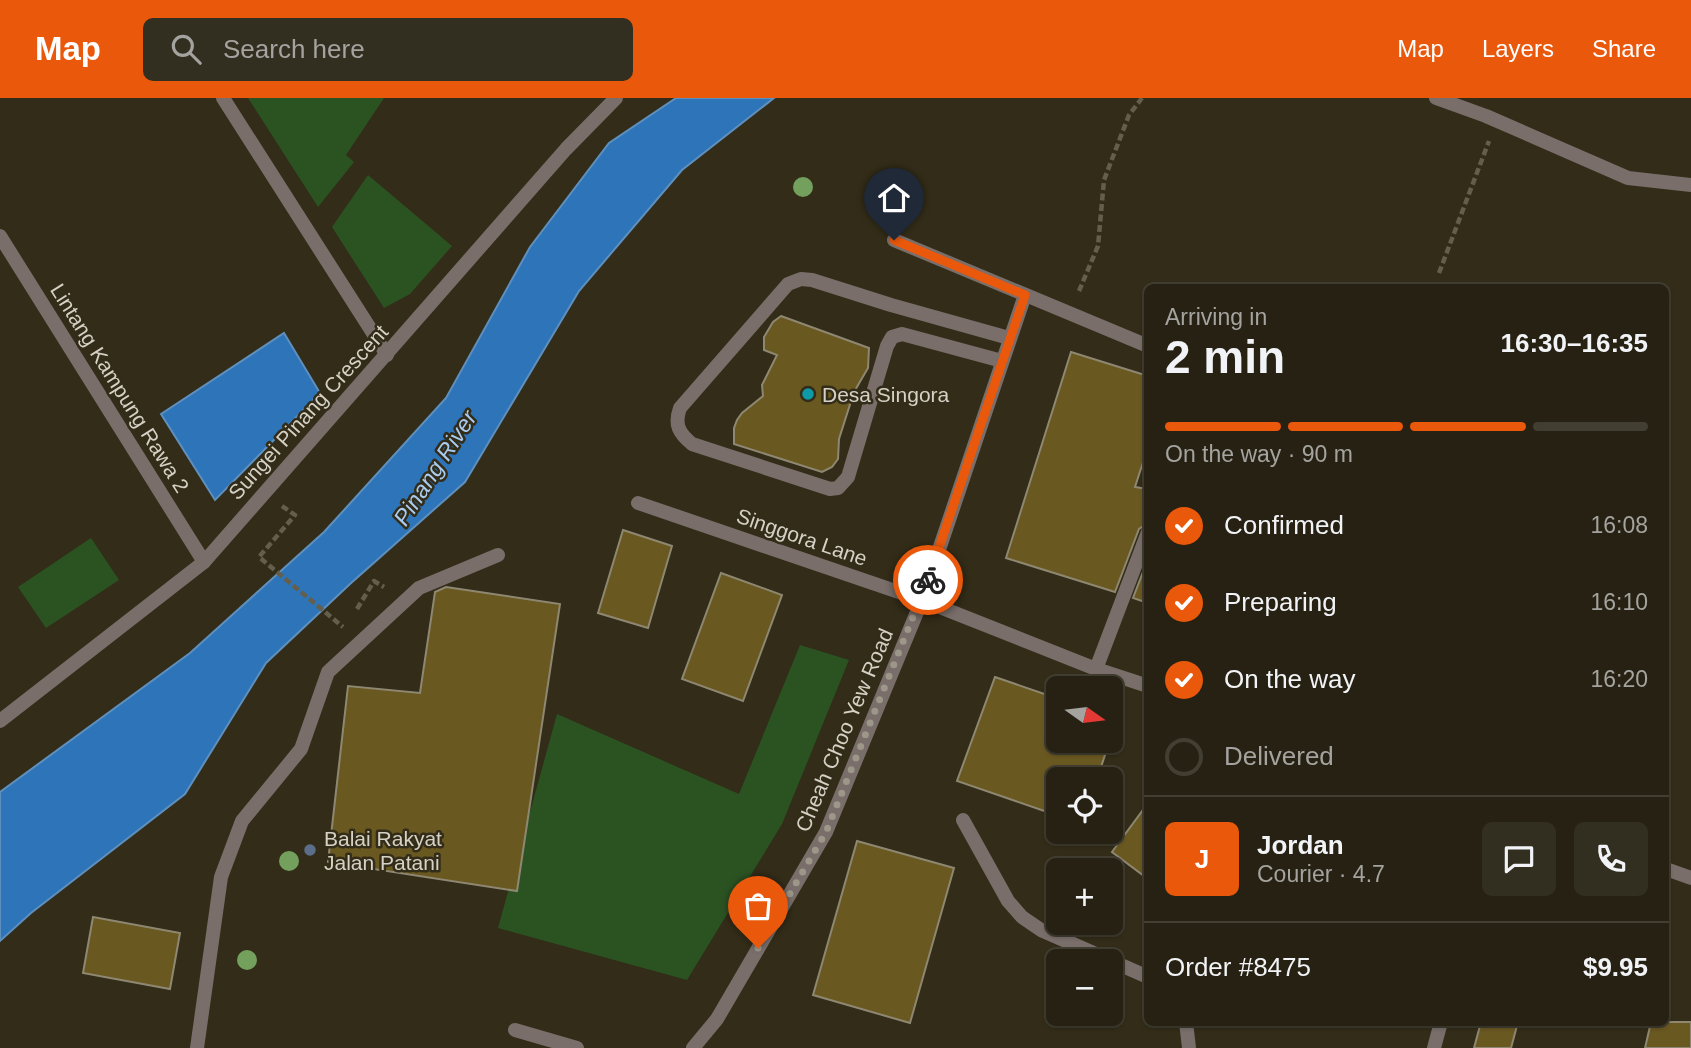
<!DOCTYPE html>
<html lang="en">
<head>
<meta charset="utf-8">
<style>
  :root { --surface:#262112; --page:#322e20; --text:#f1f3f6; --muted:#a4a39f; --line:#423e32; --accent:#ea580c }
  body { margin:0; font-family:Helvetica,sans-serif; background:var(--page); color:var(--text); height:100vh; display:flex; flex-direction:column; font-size:26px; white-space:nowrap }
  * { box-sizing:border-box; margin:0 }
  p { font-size:23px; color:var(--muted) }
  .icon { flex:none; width:38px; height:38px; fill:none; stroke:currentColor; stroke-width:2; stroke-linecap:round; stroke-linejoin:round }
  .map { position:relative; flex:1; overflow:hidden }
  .side { position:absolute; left:1144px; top:186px; width:525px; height:742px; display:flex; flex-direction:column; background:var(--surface); border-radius:10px; box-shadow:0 2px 5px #0004,0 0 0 2px var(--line) }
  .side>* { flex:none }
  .needle { width:46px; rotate:104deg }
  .controls { position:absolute; left:1046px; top:578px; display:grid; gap:14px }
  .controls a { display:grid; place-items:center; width:77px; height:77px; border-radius:10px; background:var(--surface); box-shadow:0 2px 5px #0004,0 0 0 2px var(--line); font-size:35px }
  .pin { position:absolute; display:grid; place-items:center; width:60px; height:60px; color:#fff; margin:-72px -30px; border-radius:50% 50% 50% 0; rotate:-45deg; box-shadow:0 0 7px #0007 }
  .pin .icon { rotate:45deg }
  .courier { position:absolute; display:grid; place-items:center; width:70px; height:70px; margin:-35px; border:5px solid #ea580c; border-radius:50%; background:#fff; color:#222; box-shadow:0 2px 9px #0007 }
  .summary em { font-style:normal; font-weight:800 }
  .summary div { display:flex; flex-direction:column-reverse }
  .summary { display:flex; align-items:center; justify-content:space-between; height:119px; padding:0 21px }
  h1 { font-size:46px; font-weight:800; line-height:52px }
  .bar { display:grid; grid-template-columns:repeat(4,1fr); gap:10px 7px; align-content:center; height:84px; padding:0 21px }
  .bar i { height:9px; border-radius:5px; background:var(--line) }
  .bar .selected { background:var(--accent) }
  .bar p { grid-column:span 4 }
  .line { display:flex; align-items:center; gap:18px; padding:0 21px; border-top:2px solid var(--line) }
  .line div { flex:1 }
  .round { display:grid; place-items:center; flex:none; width:74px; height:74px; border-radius:10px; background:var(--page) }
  ol { padding:0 21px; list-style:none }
  li { display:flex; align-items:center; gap:21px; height:77px }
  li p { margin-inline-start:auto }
  li .icon { padding:7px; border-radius:50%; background:var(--accent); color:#fff; stroke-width:4 }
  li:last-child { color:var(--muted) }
  li i { width:38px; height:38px; border:4px solid var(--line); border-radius:50% }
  header { display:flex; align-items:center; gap:42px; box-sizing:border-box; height:98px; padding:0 35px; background:var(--accent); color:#fff }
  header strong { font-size:33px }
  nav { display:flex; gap:38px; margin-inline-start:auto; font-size:24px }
  .search { width:490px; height:63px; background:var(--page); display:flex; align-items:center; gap:18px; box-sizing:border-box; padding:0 24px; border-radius:10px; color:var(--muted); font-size:26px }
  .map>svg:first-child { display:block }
</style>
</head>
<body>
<header>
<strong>Map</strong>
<div class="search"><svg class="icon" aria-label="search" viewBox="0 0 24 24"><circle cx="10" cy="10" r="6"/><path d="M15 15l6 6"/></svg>Search here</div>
<nav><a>Map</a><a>Layers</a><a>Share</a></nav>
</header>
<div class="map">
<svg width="1691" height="950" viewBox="0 0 1691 950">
  <rect width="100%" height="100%" fill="#322c18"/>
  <!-- green -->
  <g fill="#2b5322">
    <polygon points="248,0 384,0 346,57 354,64 318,109"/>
    <polygon points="368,77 452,148 410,196 384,210 332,129"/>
    <polygon points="91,440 119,482 46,530 18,489"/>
    <polygon points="800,547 849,562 782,726 687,882 498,830 557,616 739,696"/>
  </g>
  <!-- water -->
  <g fill="#2d74b9" stroke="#5f90bd" stroke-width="2">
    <polygon points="676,0 774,0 682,72 579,193 465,384 350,486 266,565 185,696 31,815 0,843 0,694 190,555 324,434 446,300 530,149 609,45"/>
    <polygon points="284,235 320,295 215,402 161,316"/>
  </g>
  <!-- building -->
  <g fill="#6a5821" stroke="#8e8771" stroke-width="2">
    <polygon points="781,218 869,250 868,270 854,294 839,341 838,361 832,369 822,374 734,346 734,330 737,322 742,315 763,298 762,287 777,257 764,252 764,239 773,224"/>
    <polygon points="1071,254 1148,278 1148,349 1135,389 1148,391 1148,425 1139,431 1115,494 1006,460"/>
    <polygon points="623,432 672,448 648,530 598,515"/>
    <polygon points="1148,461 1148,505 1133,500"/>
    <polygon points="721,475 782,497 743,603 682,581"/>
    <polygon points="446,489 560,506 517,793 328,764 348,588 420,595 435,494"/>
    <polygon points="995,579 1059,601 1059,642 1110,642 1097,681 1059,681 1059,718 957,683"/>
    <polygon points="1148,705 1148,781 1112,754"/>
    <polygon points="857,743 954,770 910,925 813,897"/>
    <polygon points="93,819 180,835 170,891 83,875"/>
    <polygon points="1481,924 1518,924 1511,950 1474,950"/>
    <polygon points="1651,924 1691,924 1691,950 1645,950"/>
  </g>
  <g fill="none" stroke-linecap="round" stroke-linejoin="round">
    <!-- path -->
    <g stroke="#645e4d" stroke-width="4.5" stroke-dasharray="7 3.5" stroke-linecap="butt">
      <polyline points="1439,175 1489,43"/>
      <polyline points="1079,193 1098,148 1104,82 1129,17 1142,0"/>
      <polyline points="282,408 295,417 259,459 343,529"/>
      <polyline points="357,511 374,483 384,489"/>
    </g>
    <!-- service -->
    <g stroke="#796e6a" stroke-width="14">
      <path d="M1002 263 902 236 892 239 887 248 848 379 838 390 830 391 692 346C679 335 674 327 680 310L788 186 801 181 812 182 891 207 1009 240"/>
      <polyline points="963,722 1008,803 1022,819 1041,832 1148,879"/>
      <polyline points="1186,924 1189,950"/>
      <polyline points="515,932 577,950"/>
      <polyline points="197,950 221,779 242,723 301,651 328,574 419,490 498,457"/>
      <polyline points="1434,950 1441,924"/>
    </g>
    <!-- minor -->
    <g stroke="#796e6a" stroke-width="14">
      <polyline points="223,0 387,257"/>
      <polyline points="1436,0 1486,18 1628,80 1691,87"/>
      <polyline points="0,138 204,464"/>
      <polyline points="894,142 1148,248"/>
      <polyline points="638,405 922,502 1096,571 1148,588"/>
      <polyline points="1096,571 1148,434"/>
      <polyline points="0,623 204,464 566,51 616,0"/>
      <polyline points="1666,771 1691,780"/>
      <polyline points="693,950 717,921 826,734 922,502 1025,197"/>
    </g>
  </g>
  <!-- trees -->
  <g fill="#74a05e">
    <circle cx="803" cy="89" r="10"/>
    <circle cx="289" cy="763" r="10"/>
    <circle cx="247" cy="862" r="10"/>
  </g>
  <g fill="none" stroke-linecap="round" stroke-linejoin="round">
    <!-- done -->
    <polyline stroke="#9c9788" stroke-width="7" stroke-dasharray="0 12.6" points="758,850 826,734 928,482"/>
    <!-- route -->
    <polyline stroke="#ea580c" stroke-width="9" points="894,142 1025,197 928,482"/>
  </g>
  <!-- markers -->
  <circle fill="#0f9aa8" stroke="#322c18" stroke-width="2.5" cx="808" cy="296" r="7"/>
  <circle fill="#5c6f8a" stroke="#322c18" stroke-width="2.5" cx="310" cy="752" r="7"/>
  <g text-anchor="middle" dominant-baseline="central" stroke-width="5" stroke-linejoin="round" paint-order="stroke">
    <!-- street labels -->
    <g font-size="21" fill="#d5d1c5" stroke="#322c18">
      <text transform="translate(120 290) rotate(58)">Lintang Kampung Rawa 2</text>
      <text transform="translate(308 314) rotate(-48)">Sungei Pinang Crescent</text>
      <text transform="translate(802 439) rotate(19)">Singgora Lane</text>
      <text transform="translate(844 632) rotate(-67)">Cheah Choo Yew Road</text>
    </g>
    <!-- poi labels -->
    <g font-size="21" fill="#d5d1c5" stroke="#322c18" text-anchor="start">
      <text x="822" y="296">Desa Singora</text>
      <text x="324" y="740">Balai Rakyat<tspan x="324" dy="24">Jalan Patani</tspan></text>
    </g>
    <!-- water labels -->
    <g font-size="23" font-style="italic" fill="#a9cbef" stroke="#322c18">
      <text transform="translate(435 370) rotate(-57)">Pinang River</text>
    </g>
  </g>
</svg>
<div class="controls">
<a><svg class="needle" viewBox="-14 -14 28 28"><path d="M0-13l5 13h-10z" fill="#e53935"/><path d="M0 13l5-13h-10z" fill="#a4a39f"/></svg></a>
<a><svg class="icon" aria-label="locate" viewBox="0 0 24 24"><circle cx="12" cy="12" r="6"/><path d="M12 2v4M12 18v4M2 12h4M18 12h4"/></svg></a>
<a>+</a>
<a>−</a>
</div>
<div class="pin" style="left:758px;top:850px;background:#ea580c"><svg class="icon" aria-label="bag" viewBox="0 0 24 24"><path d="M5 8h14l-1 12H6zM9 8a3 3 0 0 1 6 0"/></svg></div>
<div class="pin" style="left:894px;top:142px;background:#1f2937"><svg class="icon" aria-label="home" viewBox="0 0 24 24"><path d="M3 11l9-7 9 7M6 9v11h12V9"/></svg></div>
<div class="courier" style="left:928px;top:482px"><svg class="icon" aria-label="bike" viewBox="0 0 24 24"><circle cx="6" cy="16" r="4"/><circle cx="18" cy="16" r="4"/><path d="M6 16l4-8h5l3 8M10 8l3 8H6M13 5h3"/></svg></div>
<section class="side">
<div class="summary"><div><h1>2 min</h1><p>Arriving in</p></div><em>16:30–16:35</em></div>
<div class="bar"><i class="selected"></i><i class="selected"></i><i class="selected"></i><i></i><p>On the way · 90 m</p></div>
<ol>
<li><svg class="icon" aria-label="check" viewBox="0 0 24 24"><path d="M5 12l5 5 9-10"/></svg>Confirmed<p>16:08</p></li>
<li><svg class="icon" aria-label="check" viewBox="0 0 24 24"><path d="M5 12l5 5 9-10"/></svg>Preparing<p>16:10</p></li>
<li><svg class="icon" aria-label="check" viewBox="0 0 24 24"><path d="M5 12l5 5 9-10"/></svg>On the way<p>16:20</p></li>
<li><i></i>Delivered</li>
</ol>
<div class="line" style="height:126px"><b class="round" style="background:var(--accent);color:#fff">J</b><div><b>Jordan</b><p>Courier · 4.7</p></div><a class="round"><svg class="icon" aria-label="chat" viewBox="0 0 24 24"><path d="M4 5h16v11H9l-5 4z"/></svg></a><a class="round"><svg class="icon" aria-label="phone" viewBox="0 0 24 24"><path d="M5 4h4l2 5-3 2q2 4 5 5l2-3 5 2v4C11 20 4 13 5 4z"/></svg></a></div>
<div class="line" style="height:91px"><div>Order #8475</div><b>$9.95</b></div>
</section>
</div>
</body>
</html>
